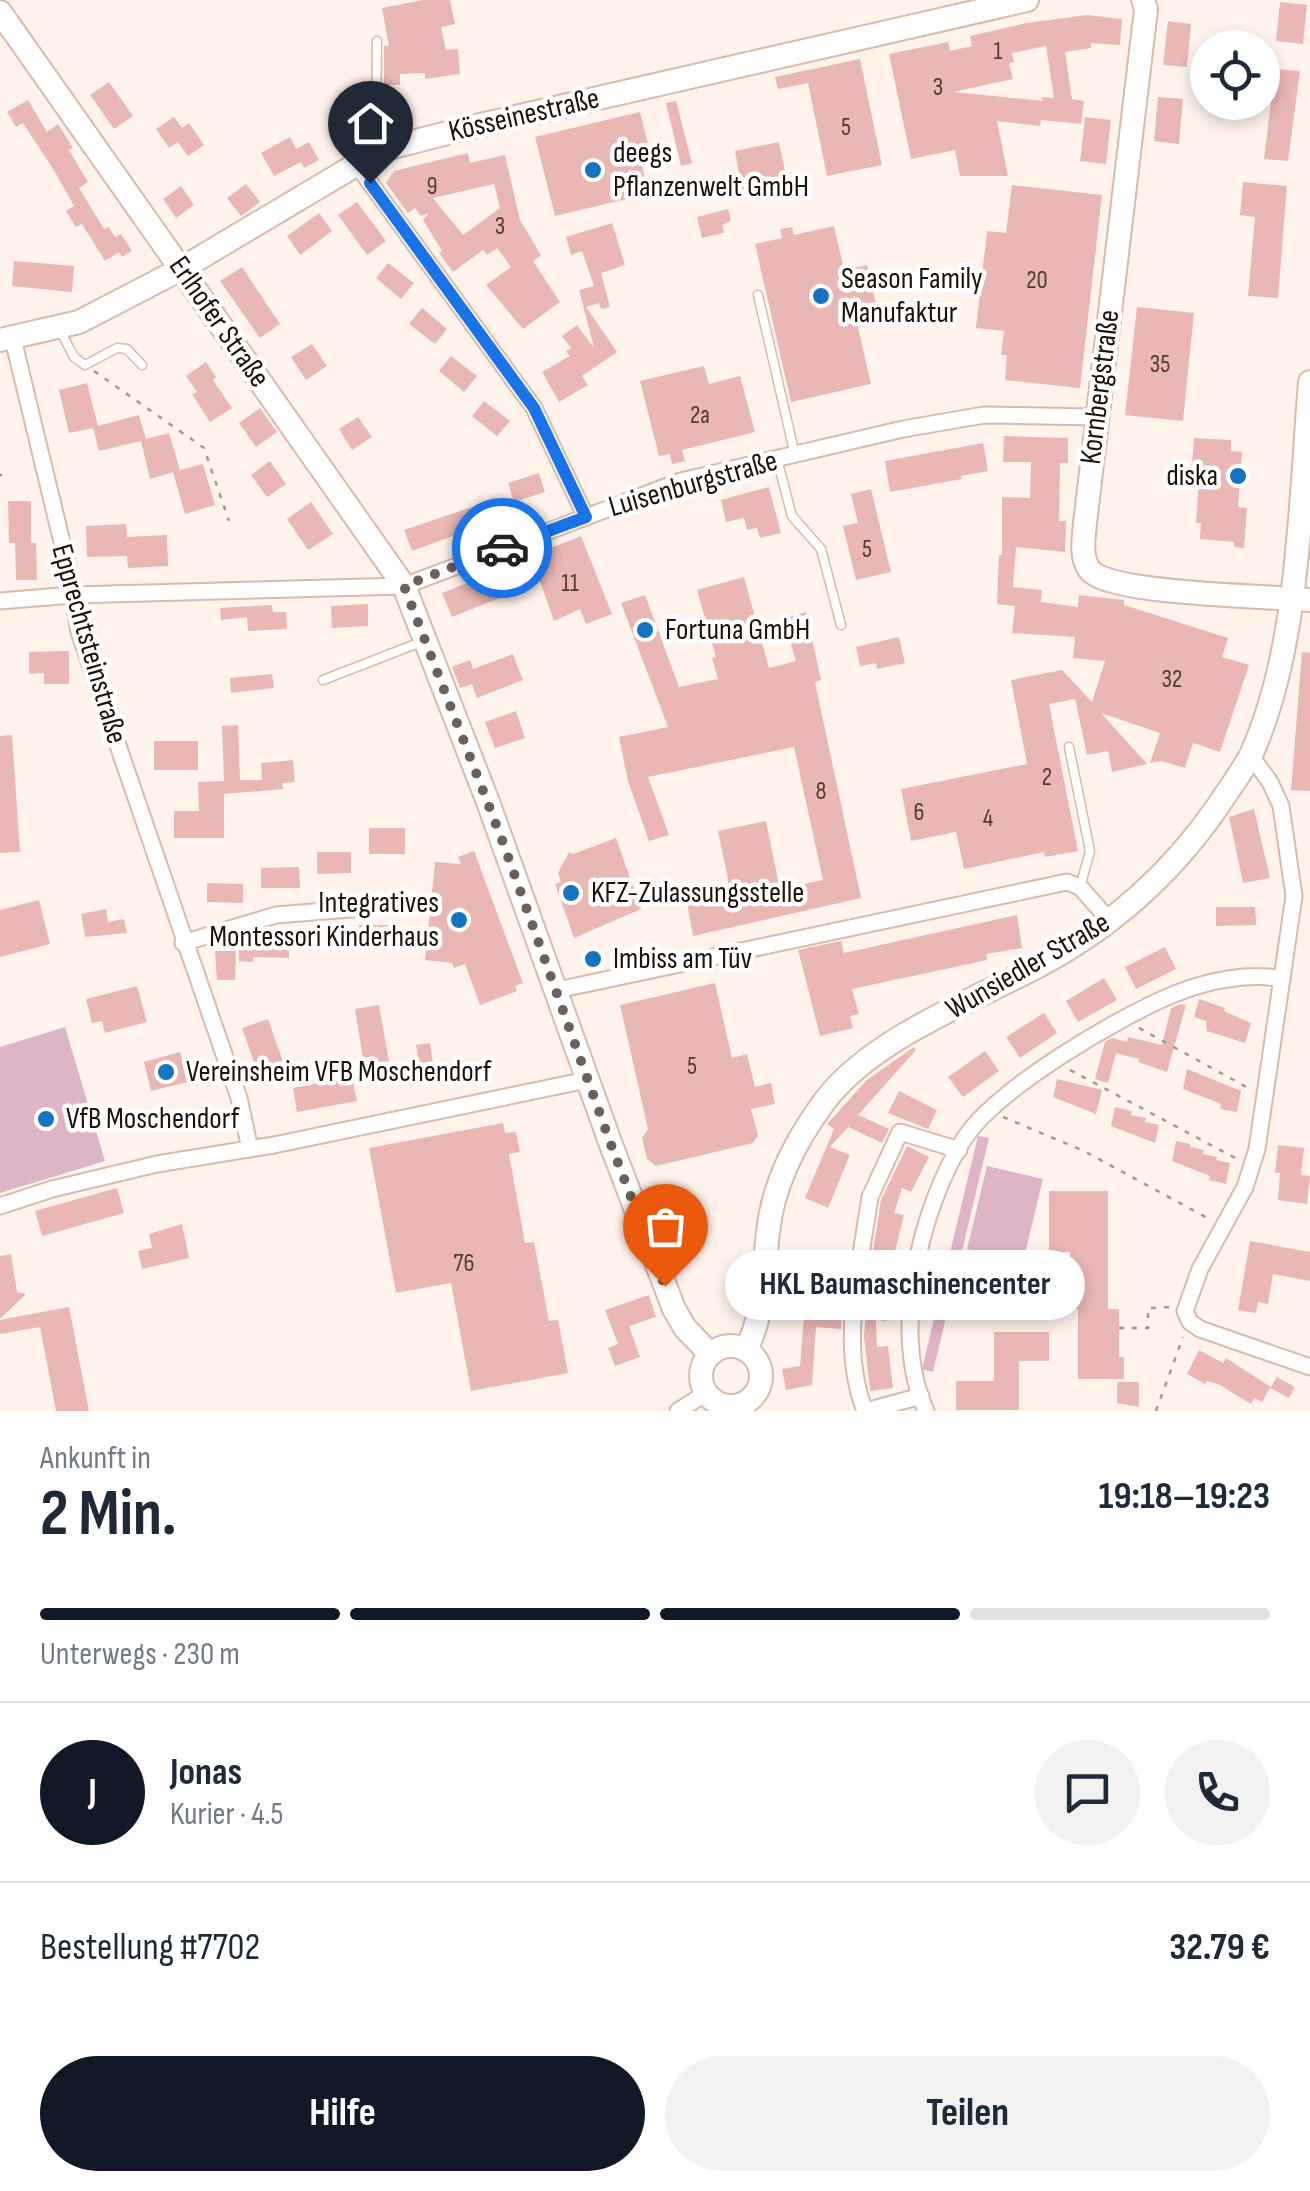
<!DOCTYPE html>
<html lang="de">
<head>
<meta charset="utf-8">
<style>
  :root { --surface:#fff; --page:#f2f2f3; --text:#1f2937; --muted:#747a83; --line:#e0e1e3; --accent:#111827 }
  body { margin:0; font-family:"Sofia Sans Condensed",sans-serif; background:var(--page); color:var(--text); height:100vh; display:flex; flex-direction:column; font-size:38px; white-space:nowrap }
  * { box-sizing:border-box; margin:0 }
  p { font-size:32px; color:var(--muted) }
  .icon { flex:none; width:55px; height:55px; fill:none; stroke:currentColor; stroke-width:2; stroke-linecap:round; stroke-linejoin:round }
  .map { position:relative; height:1411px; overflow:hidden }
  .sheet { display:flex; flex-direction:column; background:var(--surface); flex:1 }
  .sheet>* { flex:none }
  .buttons { position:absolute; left:1190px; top:30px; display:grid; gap:20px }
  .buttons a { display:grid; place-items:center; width:90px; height:90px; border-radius:50%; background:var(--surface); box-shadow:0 5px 15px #0003; font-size:50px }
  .pin { position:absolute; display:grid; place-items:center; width:85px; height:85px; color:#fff; margin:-102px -42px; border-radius:50% 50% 50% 0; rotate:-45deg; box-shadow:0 0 10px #0007 }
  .pin .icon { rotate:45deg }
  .courier { position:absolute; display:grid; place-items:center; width:100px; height:100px; margin:-50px; border:8px solid #1a73e8; border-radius:50%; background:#fff; color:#222; box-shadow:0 2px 12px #0007 }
  .bubble { position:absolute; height:70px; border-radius:35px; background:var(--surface); box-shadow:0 5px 15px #0003; font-size:32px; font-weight:700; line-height:70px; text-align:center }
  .overview em { font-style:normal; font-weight:700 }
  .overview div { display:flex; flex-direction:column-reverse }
  .overview { display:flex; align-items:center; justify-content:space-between; height:170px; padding:0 40px }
  h1 { font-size:65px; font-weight:700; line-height:75px }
  .bar { display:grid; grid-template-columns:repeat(4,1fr); gap:15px 10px; align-content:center; height:120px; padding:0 40px }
  .bar i { height:12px; border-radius:8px; background:var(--line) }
  .bar .active { background:var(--accent) }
  .bar p { grid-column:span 4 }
  .line { display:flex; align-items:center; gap:25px; padding:0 40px; border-top:2px solid var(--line) }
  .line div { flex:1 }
  .round { display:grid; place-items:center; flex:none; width:105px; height:105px; border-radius:52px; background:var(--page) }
  .button { display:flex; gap:20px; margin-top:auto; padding:20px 40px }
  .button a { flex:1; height:115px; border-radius:60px; background:var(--accent); color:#fff; font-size:40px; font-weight:700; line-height:115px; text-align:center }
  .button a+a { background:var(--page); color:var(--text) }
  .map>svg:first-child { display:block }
</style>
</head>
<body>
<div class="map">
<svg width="1310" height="1411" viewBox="0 0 1310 1411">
  <rect width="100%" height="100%" fill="#fff3eb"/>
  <!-- green -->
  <g fill="#deb4c7">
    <polygon points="65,1027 105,1161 0,1193 0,1047"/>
    <polygon points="978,1136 989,1138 933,1372 922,1369"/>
    <polygon points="987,1166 1043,1179 1023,1262 967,1249"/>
  </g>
  <!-- building -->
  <g fill="#e9b7b4" fill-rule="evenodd">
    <polygon points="423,0 450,0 455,24 441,27 446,50 458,49 460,74 425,79 425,73 400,74 400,85 384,85 384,46 389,46 382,8"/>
    <polygon points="1280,2 1307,5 1303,44 1276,41"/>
    <path d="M1087 15 1122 19 1120 45 1091 43V48L1065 52 1072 99 1084 101 1081 124 1041 120 1040 126 997 121 1008 176H960L955 150 911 159 889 54 948 42 950 51 972 46 970 36 1027 23ZM1046 46 1054 98 1042 97V101L953 92 1013 79 1009 63 1014 62 1012 53Z"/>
    <polygon points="1168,21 1191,24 1187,67 1163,65"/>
    <polygon points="860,59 882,165 827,176 808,83 778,89 775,77"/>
    <polygon points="1275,69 1300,71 1288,161 1264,159"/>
    <polygon points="109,82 133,116 114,129 90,95"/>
    <polygon points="1158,97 1183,99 1179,144 1154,141"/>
    <polygon points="28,100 47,132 58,124 73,148 69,150 88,182 79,188 104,229 109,227 115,237 121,234 132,251 122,257 119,252 105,261 82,224 76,227 66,211 74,206 55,172 23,123 16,127 7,112"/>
    <polygon points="676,101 692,163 681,166 666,103"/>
    <polygon points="640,112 648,144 638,146 648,194 555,216 535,137"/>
    <polygon points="174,117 182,128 189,123 204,145 188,156 178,142 169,148 156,129"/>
    <polygon points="1085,117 1111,120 1106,164 1080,161"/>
    <polygon points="290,137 296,149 309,142 319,160 304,168 301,162 274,176 261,153"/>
    <polygon points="779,142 788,186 743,195 735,151"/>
    <path d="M468 153 470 163 505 155 520 220 541 255 533 261 560 302 523 329 486 285 511 267 497 248 487 255 483 250 453 272 439 253 442 251 423 220 429 213 421 216 415 208 408 213 386 183 394 171ZM494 184 500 208 463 235 433 198Z"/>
    <polygon points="1243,182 1287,186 1278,298 1248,296 1255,217 1240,215"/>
    <polygon points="246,184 260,202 241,216 227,198"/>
    <polygon points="1012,185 1102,195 1080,388 1005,380 1007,355 1001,355 1004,331 976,328 987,231 1006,233"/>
    <polygon points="181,186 194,205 176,218 163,199"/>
    <polygon points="357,202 386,241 367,255 338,215"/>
    <polygon points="728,209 731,221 722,225 724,233 702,238 697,217"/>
    <polygon points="319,213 332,231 300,255 287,236"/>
    <polygon points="612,223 625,265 601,273 610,307 601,309 599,303 586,307 617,352 582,376 588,385 559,402 542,372 570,356 566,351 571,348 562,336 577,325 594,348 579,290 594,286 582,251 571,255 566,237"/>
    <polygon points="834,226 844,270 867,265 880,322 858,327 871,384 791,402 755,244 782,238 780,229 792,227 794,235"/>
    <polygon points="14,261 74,266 72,292 12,286"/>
    <polygon points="388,263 414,283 401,299 376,278"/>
    <polygon points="242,267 280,324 260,338 220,281"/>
    <polygon points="1137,307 1194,313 1183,421 1125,415"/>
    <polygon points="422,308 447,329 435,344 409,324"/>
    <polygon points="312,344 327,366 306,380 291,357"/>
    <polygon points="451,356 477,376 464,392 439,371"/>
    <polygon points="206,362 216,377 213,380 232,408 210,422 192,394 197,392 186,376"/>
    <polygon points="704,366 709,384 740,376 755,432 682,450 685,461 672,464 670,454 659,456 640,381"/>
    <polygon points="87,383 98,426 139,415 146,439 169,433 180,470 150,479 141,441 99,451 93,428 69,433 59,390"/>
    <polygon points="484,401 510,421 497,436 472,416"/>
    <polygon points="260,408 277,432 256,447 239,423"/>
    <polygon points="358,417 372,437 352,450 339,429"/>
    <polygon points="1004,436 1068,438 1068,463 1060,463 1059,521 1066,521 1065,552 1016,547 1013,587 1042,590 1041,602 1078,607 1079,595 1124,600 1124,605 1228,638 1222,657 1249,665 1220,752 1193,743 1185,768 1161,761 1150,763 1160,733 1101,713 1147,764 1112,772 1108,751 1087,755 1075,699 1049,704 1078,851 1045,857 1044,852 964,869 956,832 911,841 901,789 1027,764 1011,680 1062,670 1092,702 1105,661 1073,658 1075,637 1012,633 1015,606 997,604 999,555 1002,555 1002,497 1030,498 1031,462 1003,462"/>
    <polygon points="1194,438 1231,440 1231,451 1242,452 1238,507 1247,508 1244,548 1234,547 1234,542 1200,539 1201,523 1196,523 1200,465 1192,465"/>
    <polygon points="983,443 988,471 961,476 962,479 890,492 885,461"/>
    <polygon points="270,461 286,484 267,497 251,475"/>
    <polygon points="203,464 215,505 185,514 173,472"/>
    <polygon points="539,473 545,492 514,502 508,483"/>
    <polygon points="769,487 781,533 760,538 757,528 747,530 744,518 726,522 721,500"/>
    <polygon points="871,489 891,572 856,580 843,526 858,523 851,494"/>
    <polygon points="493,500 499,519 412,551 404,530"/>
    <polygon points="8,501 31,501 31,543 36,543 37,580 16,580 15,543 9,543"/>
    <polygon points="311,502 333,534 308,550 287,519"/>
    <polygon points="126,524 127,537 167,535 168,566 128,568 127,556 87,557 86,526"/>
    <polygon points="581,536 612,614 586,624 580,609 554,621 531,556"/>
    <polygon points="492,573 502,597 452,617 442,593"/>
    <polygon points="744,577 769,668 796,661 783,619 806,612 821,680 815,682 861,898 693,936 687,903 731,894 718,831 766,821 779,885 788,883 789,887 823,880 794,747 648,777 669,835 649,841 628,781 619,737 668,727 621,603 645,595 679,687 718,679 712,658 716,657 697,590"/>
    <polygon points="368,604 368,626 332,628 331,606"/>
    <polygon points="272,605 273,612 286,612 287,629 248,631 247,617 221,620 220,608"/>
    <polygon points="899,637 905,663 877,669 876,663 860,666 856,647"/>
    <polygon points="69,651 69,684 44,684 44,673 29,674 29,652"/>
    <polygon points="1302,652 1310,653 1310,791 1291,790"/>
    <polygon points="513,654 523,680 477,698 472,684 460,688 452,667 470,660 473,669"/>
    <polygon points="272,674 274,688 231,693 230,678"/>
    <polygon points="516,711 525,738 495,748 485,722"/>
    <polygon points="238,725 240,780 262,780 261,763 293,760 295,782 282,783 283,789 224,794 224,838 174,838 174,811 199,811 198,782 224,781 222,726"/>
    <polygon points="12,735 20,852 0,853 0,736"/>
    <rect x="154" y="741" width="44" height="29"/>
    <polygon points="1254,809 1270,878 1243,883 1229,817"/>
    <rect x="369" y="828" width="36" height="26"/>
    <polygon points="616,838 641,909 574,938 555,884 561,882 558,873 569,852 573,854"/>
    <polygon points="474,851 523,983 515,986 517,991 480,1005 465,964 454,968 452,963 425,960 435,862 461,864 458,857"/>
    <polygon points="317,852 351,852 351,873 317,874"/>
    <polygon points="299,867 300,888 261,888 261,868"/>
    <polygon points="207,883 243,884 243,903 207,902"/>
    <polygon points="39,900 50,944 0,957 0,910"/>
    <polygon points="1216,907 1255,907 1256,925 1216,926"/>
    <polygon points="106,909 108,922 124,919 127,933 85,937 81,914"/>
    <polygon points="1017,915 1022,948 986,954 987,960 852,989 859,1014 850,1016 853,1028 820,1036 798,950 841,941 844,953"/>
    <polygon points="359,925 391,925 391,943 306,947 307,928 359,930"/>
    <polygon points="256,940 289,941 289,958 253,957 253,962 239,961 239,945 256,945"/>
    <polygon points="1165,947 1176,969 1136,989 1125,967"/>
    <polygon points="215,951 236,951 235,980 217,980"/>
    <polygon points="1104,978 1117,1000 1078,1022 1066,1001"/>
    <polygon points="715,983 732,1058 747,1054 755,1087 771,1083 775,1104 751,1109 758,1135 753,1143 656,1166 647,1159 642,1138 648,1129 620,1005"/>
    <polygon points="137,986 147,1022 105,1033 102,1021 92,1023 86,999"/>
    <polygon points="1199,999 1225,1008 1224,1011 1251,1023 1245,1043 1207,1031 1206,1021 1194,1017"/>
    <polygon points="1181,1004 1186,1005 1167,1072 1138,1062 1139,1059 1116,1053 1108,1083 1095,1079 1105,1042 1112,1038 1127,1042 1128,1037 1162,1045 1171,1008"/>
    <polygon points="379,1005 389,1061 364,1065 355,1009"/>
    <polygon points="1044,1013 1057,1033 1020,1058 1006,1037"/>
    <polygon points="268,1019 287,1073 261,1082 242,1028"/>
    <polygon points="430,1043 433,1064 442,1062 445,1081 422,1085 416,1045"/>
    <polygon points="914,1047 916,1050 858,1115 889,1129 882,1143 848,1127 830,1147 850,1155 828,1208 805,1198 834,1129 827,1124 867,1080"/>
    <polygon points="985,1051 999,1071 963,1097 948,1077"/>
    <polygon points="180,1052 188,1082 151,1091 144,1062"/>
    <polygon points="1187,1069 1241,1091 1237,1112 1220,1109 1221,1104 1183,1089"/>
    <polygon points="352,1077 357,1101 297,1112 293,1088"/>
    <polygon points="1057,1079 1102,1090 1096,1114 1053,1097"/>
    <polygon points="899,1091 937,1110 928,1129 888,1113"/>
    <polygon points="1115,1107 1132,1111 1131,1115 1146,1118 1145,1122 1159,1125 1155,1143 1111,1126"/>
    <polygon points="503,1123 505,1133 516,1132 520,1152 509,1154 525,1243 534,1242 549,1321 558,1320 568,1373 471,1391 451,1283 396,1293 369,1148"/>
    <polygon points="1176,1141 1190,1144 1190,1147 1204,1150 1203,1154 1217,1157 1216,1160 1230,1163 1226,1184 1209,1180 1210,1176 1172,1161"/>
    <polygon points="1278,1145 1304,1148 1301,1175 1310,1176 1307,1204 1278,1200 1280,1173 1275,1173"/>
    <polygon points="907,1146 929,1157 911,1192 902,1188 894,1213 904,1215 894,1255 873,1251 881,1200"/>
    <polygon points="117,1188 124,1213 42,1236 35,1211"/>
    <polygon points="1049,1191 1108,1191 1108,1309 1119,1309 1119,1357 1124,1357 1124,1379 1078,1379 1078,1309 1070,1309 1070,1252 1049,1252"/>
    <polygon points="182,1224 189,1258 142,1269 138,1251 152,1248 149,1234"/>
    <polygon points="1250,1241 1310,1252 1310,1281 1273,1274 1268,1304 1258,1302 1256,1313 1238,1310"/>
    <polygon points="11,1254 17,1292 26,1294 0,1319 0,1256"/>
    <polygon points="791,1257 817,1259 812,1302 835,1303 834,1315 842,1316 841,1329 816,1327 812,1385 786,1390 782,1369 800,1366 804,1316 786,1314"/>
    <polygon points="868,1280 889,1280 887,1321 876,1320 877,1347 888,1346 893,1388 870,1391 864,1336"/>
    <polygon points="649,1295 656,1317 629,1326 640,1357 615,1366 608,1348 618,1344 605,1310"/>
    <polygon points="69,1307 89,1411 56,1411 40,1327 0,1334 0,1320"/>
    <polygon points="994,1332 1049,1332 1049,1361 1019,1361 1019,1410 956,1410 956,1381 994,1381"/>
    <polygon points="1199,1350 1223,1363 1226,1358 1271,1387 1277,1377 1295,1387 1289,1398 1270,1388 1262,1402 1255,1398 1251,1404 1218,1384 1207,1381 1205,1384 1187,1374"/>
    <polygon points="1117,1382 1139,1382 1139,1407 1117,1403"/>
  </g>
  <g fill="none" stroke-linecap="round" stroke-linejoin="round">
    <!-- lane casing -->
    <g stroke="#d8bba8" stroke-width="11">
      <g id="lane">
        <polyline points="377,41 376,126 380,146"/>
        <polyline points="758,295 795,455"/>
        <polyline points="61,332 74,357 85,365 117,348 127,349 142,365"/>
        <polyline points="777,459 792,516 821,549 841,625"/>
        <polyline points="323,680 421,642"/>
        <polyline points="1069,747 1090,851 1080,887"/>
      </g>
    </g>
    <!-- street casing -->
    <g stroke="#d8bba8" stroke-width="19">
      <g id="street">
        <polyline points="357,165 534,408 586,517"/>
        <polyline points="13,339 67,563 79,632 239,1098 250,1149"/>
        <polyline points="0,601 72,595 404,586 681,481 903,429 984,415 1096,417"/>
        <polyline points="1250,755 1270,782 1281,806 1294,896 1257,1149 1245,1187 1200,1269 1185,1311 1190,1322 1200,1329 1310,1367"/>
        <polyline points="183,943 276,915 363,908"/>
        <polyline points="557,990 1067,882 1080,887 1110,921"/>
        <polyline points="0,1206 52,1189 157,1164 274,1145 587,1080"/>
        <polyline points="860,1260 870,1197 900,1132 959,1150"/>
        <polyline points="678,1411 706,1393"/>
        <path d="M865 1411C846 1363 852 1310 860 1260L916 1271"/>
        <polyline points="866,1411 921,1396"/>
        <path d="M926 1411C890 1334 920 1208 964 1139 996 1089 1121 1015 1177 993 1207 981 1250 972 1282 979"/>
      </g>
    </g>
    <!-- secondary casing -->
    <g stroke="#d8bba8" stroke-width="26">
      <g id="secondary">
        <path d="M1143 0 1146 9 1085 523C1084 537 1080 556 1089 569 1107 595 1272 596 1310 600"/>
        <polyline points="0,12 404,586 488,802 610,1142 674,1309 685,1328 710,1354"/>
        <polyline points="0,340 79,322 181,269 381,150 463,129 1027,0"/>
        <circle cx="731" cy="1376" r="30"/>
        <path d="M746 1350C765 1312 763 1273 768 1232 773 1184 796 1140 824 1102 872 1038 971 1002 1040 965 1113 926 1171 874 1218 806 1229 789 1242 772 1251 755 1300 647 1300 500 1310 382"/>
      </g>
    </g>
    <!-- path -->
    <g stroke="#a49991" stroke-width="2.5" stroke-dasharray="5 8" stroke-linecap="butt">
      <polyline points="94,371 204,448 229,521"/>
      <polyline points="0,475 2,475"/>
      <polyline points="1139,1028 1250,1089"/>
      <polyline points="1070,1070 1239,1160"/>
      <polyline points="1003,1117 1084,1151 1211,1220"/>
      <polyline points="1119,1328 1148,1328 1148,1308 1173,1307"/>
      <polyline points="1156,1411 1183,1337"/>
    </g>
    <!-- lane -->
    <use href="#lane" stroke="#fff" stroke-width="8"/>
    <!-- street -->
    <use href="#street" stroke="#fff" stroke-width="15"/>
    <!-- secondary -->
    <use href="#secondary" stroke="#fff" stroke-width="22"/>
  </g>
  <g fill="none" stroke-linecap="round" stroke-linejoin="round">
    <!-- done -->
    <polyline stroke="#6c615a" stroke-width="10" stroke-dasharray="0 18" points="502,548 404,586 502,840 610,1142 665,1286"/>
    <!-- route -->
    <polyline stroke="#1a73e8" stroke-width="12" points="370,183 534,408 586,517 502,548"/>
  </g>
  <!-- markers -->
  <g fill="#1574c1" stroke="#fff" stroke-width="4">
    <circle cx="593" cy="170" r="10"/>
    <circle cx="821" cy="296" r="10"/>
    <circle cx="1238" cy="476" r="10"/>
    <circle cx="645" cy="630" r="10"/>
    <circle cx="571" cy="893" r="10"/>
    <circle cx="459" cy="920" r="10"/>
    <circle cx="593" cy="959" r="10"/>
    <circle cx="166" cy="1072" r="10"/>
    <circle cx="46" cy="1119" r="10"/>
  </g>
  <g text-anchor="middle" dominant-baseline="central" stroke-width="9" stroke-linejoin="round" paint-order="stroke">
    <!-- number labels -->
    <g font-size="25" fill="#503c36">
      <text x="998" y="51">1</text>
      <text x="938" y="87">3</text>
      <text x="846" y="127">5</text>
      <text x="432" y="186">9</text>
      <text x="500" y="226">3</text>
      <text x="1037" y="280">20</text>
      <text x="1160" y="364">35</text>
      <text x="700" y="415">2a</text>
      <text x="867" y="549">5</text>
      <text x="570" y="583">11</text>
      <text x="1172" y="679">32</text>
      <text x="1047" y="777">2</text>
      <text x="821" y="791">8</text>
      <text x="919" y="812">6</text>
      <text x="988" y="818">4</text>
      <text x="692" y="1066">5</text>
      <text x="464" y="1263">76</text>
    </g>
    <!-- street labels -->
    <g font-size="30" fill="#1d130c" stroke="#fff">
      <text transform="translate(524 115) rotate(-13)">Kösseinestraße</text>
      <text transform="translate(219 322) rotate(55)">Erlhofer Straße</text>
      <text transform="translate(1100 387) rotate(-83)">Kornbergstraße</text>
      <text transform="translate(693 484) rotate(-16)">Luisenburgstraße</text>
      <text transform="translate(89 644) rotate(74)">Epprechtsteinstraße</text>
      <text transform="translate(1028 966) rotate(-30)">Wunsiedler Straße</text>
    </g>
    <!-- poi labels -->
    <g font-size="30" fill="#1d130c" stroke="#fff" text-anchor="start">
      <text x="613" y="153">deegs<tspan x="613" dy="34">Pflanzenwelt GmbH</tspan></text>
      <text x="841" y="279">Season Family<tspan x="841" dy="34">Manufaktur</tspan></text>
      <text x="1218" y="476" text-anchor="end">diska</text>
      <text x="665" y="630">Fortuna GmbH</text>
      <text x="591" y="893">KFZ-Zulassungsstelle</text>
      <text x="439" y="903" text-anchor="end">Integratives<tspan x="439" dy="34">Montessori Kinderhaus</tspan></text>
      <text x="613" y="959">Imbiss am Tüv</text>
      <text x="186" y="1072">Vereinsheim VFB Moschendorf</text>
      <text x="66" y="1119">VfB Moschendorf</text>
    </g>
  </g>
</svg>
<div class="buttons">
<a><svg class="icon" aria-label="locate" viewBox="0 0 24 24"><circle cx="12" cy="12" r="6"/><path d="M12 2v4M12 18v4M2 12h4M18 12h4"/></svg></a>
</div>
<div class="pin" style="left:665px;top:1286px;background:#ea580c"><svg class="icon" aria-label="bag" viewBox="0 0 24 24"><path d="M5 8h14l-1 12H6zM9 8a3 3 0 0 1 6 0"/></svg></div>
<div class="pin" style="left:370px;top:183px;background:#1f2937"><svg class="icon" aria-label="home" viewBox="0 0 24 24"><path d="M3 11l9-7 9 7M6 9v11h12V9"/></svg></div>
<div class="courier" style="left:502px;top:548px"><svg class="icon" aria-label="car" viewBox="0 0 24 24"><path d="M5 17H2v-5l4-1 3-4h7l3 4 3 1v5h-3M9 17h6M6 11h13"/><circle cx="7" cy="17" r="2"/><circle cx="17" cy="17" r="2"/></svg></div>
<div class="bubble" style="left:725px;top:1250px;width:360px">HKL Baumaschinencenter</div>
</div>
<section class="sheet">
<div class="overview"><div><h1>2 Min.</h1><p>Ankunft in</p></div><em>19:18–19:23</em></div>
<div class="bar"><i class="active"></i><i class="active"></i><i class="active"></i><i></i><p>Unterwegs · 230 m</p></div>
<div class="line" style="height:180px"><b class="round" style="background:var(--accent);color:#fff">J</b><div><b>Jonas</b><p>Kurier · 4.5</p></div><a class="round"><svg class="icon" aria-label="chat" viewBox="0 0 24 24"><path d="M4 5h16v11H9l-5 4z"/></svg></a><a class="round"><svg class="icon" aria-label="phone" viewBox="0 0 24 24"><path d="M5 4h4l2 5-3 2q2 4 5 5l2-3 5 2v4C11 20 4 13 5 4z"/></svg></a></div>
<div class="line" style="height:130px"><div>Bestellung #7702</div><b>32.79 €</b></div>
<div class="button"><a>Hilfe</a><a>Teilen</a></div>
</section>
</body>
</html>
